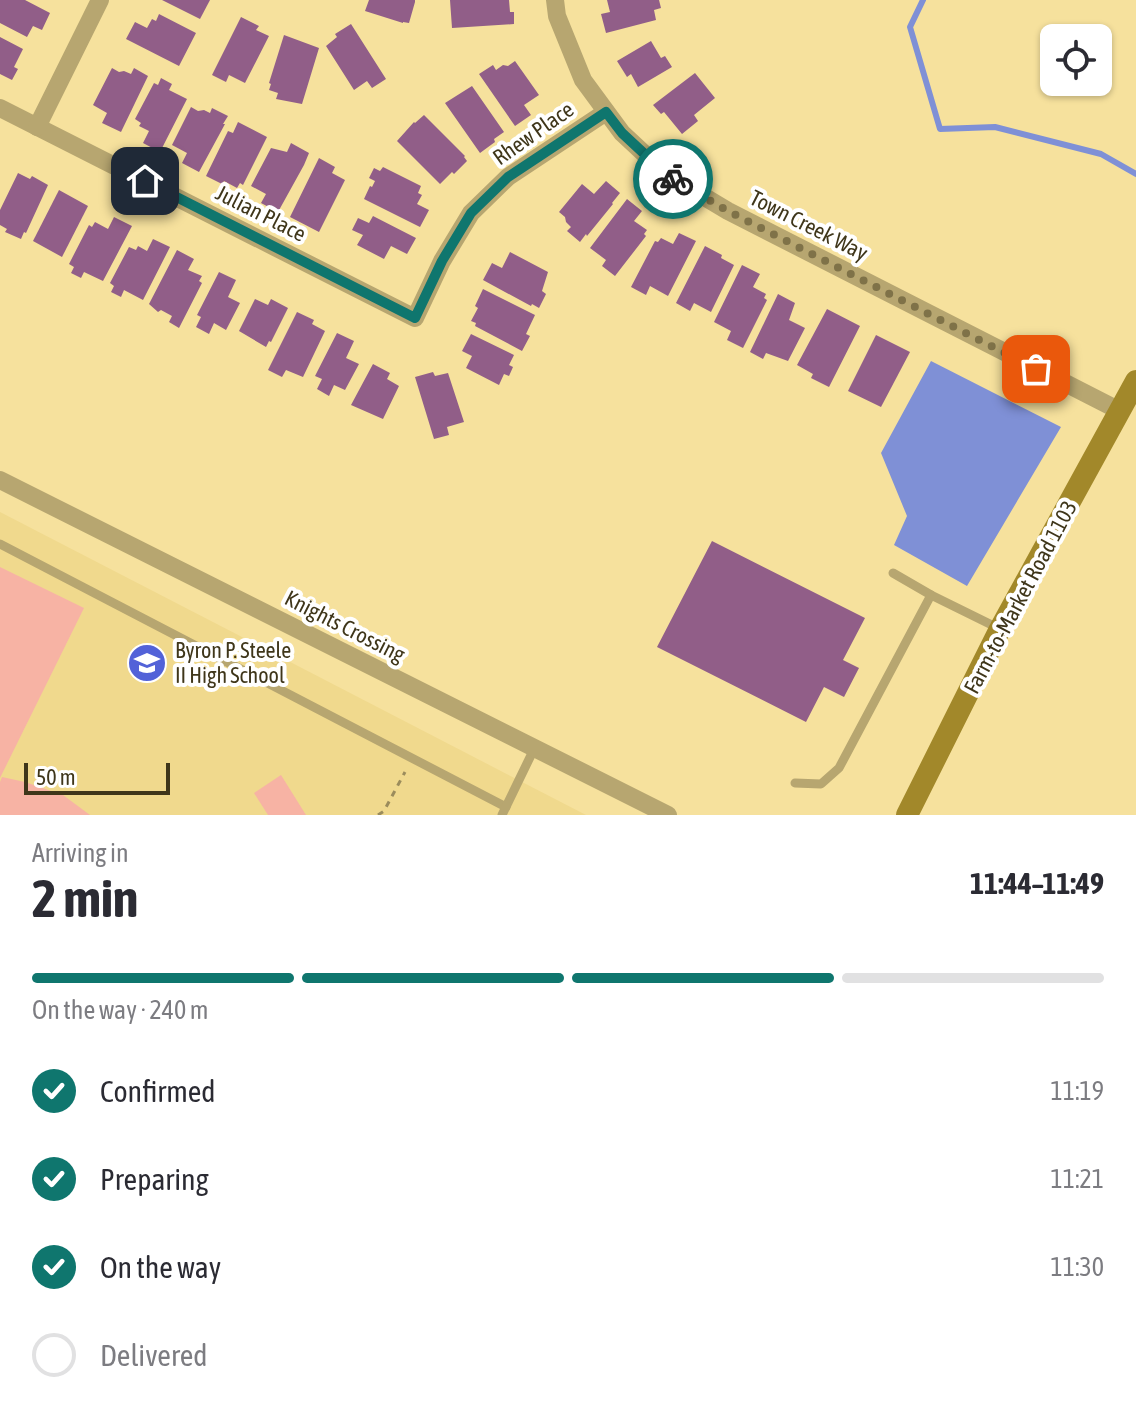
<!DOCTYPE html>
<html lang="en">
<head>
<meta charset="utf-8">
<style>
  :root { --surface:#fff; --page:#f7f7f7; --text:#2b2b33; --muted:#7c7c81; --line:#e1e1e2; --accent:#0f766e }
  body { margin:0; font-family:"Asap Condensed",sans-serif; background:var(--page); color:var(--text); height:100vh; display:flex; flex-direction:column; font-size:30px; white-space:nowrap }
  * { box-sizing:border-box; margin:0 }
  p { font-size:26px; color:var(--muted) }
  .icon { flex:none; width:44px; height:44px; fill:none; stroke:currentColor; stroke-width:2; stroke-linecap:round; stroke-linejoin:round }
  .map { position:relative; height:815px; overflow:hidden }
  .panel { display:flex; flex-direction:column; background:var(--surface); flex:1 }
  .panel>* { flex:none }
  .fabs { position:absolute; left:1040px; top:24px; display:grid; gap:16px }
  .fabs a { display:grid; place-items:center; width:72px; height:72px; border-radius:12px; background:var(--surface); box-shadow:0 2px 6px #0004; font-size:40px }
  .scale { position:absolute; left:24px; bottom:20px; width:146px; box-sizing:border-box; padding-left:8px; border:4px solid #3f361a; border-top:0; font-size:22px; line-height:28px; white-space:nowrap; color:#3f361a; -webkit-text-stroke:6px #fff; paint-order:stroke }
  .pin { position:absolute; display:grid; place-items:center; width:68px; height:68px; color:#fff; margin:-34px; border-radius:16px; box-shadow:0 4px 12px #0006 }
  .courier { position:absolute; display:grid; place-items:center; width:80px; height:80px; margin:-40px; border:6px solid #0f766e; border-radius:50%; background:#fff; color:#222; box-shadow:0 2px 10px #0007 }
  .overview em { font-style:normal; font-weight:700 }
  .overview div { display:flex; flex-direction:column-reverse }
  .overview { display:flex; align-items:center; justify-content:space-between; height:136px; padding:0 32px }
  h1 { font-size:52px; font-weight:700; line-height:60px }
  .bar { display:grid; grid-template-columns:repeat(4,1fr); gap:12px 8px; align-content:center; height:96px; padding:0 32px }
  .bar i { height:10px; border-radius:6px; background:var(--line) }
  .bar .on { background:var(--accent) }
  .bar p { grid-column:span 4 }
  ol { padding:0 32px; list-style:none }
  li { display:flex; align-items:center; gap:24px; height:88px }
  li p { margin-inline-start:auto }
  li .icon { padding:8px; border-radius:50%; background:var(--accent); color:#fff; stroke-width:4 }
  li:last-child { color:var(--muted) }
  li i { width:44px; height:44px; border:4px solid var(--line); border-radius:50% }
  .map>svg:first-child { display:block }
</style>
</head>
<body>
<div class="map">
<svg width="1136" height="815" viewBox="0 0 1136 815">
  <rect width="100%" height="100%" fill="#f6e19d"/>
  <!-- built -->
  <polygon fill="#f0d98d" points="0,512 586,815 0,815"/>
  <!-- green -->
  <g fill="#f7b3a4">
    <polygon points="0,567 84,608 0,778"/>
    <polygon points="281,775 306,815 268,815 254,793"/>
    <polygon points="2,777 25,782 63,795 90,815 0,815 0,782"/>
  </g>
  <!-- water -->
  <polygon fill="#7f90d6" points="931,361 1061,427 967,586 894,545 907,516 881,453"/>
  <g fill="none" stroke-linecap="round" stroke-linejoin="round">
    <!-- stream -->
    <polyline stroke="#7f90d6" stroke-width="6" points="923,0 910,27 940,129 995,127 1101,154 1136,174"/>
  </g>
  <!-- building -->
  <g fill="#915e88">
    <polygon points="0,0 25,0 50,13 42,30 33,26 27,37 0,23"/>
    <polygon points="162,0 210,0 200,19"/>
    <polygon points="369,0 415,0 415,2 409,23 403,22 403,23 365,11"/>
    <polygon points="450,0 509,0 510,12 514,12 514,24 452,28"/>
    <polygon points="607,0 659,0 661,8 654,10 656,20 606,33 601,14 610,12"/>
    <polygon points="159,14 196,33 179,66 126,39 135,22 147,28 152,19 156,21"/>
    <polygon points="241,17 259,26 256,30 269,36 245,83 229,75 226,82 212,75"/>
    <polygon points="351,24 386,79 372,88 367,81 354,90 326,46 337,37 335,34"/>
    <polygon points="284,35 319,48 302,104 276,99 278,93 269,90 271,84 269,83"/>
    <polygon points="0,37 23,49 14,67 18,69 12,80 0,74"/>
    <polygon points="651,41 661,58 665,56 672,67 638,87 631,74 627,77 617,61"/>
    <polygon points="515,61 539,95 524,105 531,115 515,126 479,74 493,65 496,70 503,65 508,66"/>
    <polygon points="112,68 119,72 124,71 131,74 134,68 148,76 121,132 102,123 107,113 93,105"/>
    <polygon points="695,73 715,98 694,115 698,121 682,134 664,112 661,114 653,105"/>
    <polygon points="161,78 172,84 169,90 187,99 160,152 143,143 149,131 139,126 141,123 135,119 154,83 158,85"/>
    <polygon points="472,86 504,132 494,139 495,142 480,153 445,103"/>
    <polygon points="191,107 198,111 204,110 210,113 212,108 228,116 223,124 225,124 199,172 182,163 187,153 172,145"/>
    <polygon points="424,115 465,156 464,157 467,161 454,174 452,172 440,184 397,141 414,122 415,123"/>
    <polygon points="238,122 267,137 243,185 240,183 237,188 224,181 222,184 206,176 228,131 233,133"/>
    <polygon points="291,143 309,153 304,165 278,212 261,203 266,194 251,186 271,148 287,152"/>
    <polygon points="319,158 335,167 332,173 345,180 319,232 290,217"/>
    <polygon points="383,167 421,186 418,193 422,195 417,204 429,210 420,227 364,199 370,186 372,187 375,181 369,178 374,168 380,171"/>
    <polygon points="18,173 30,179 32,176 48,185 26,233 24,232 21,239 5,232 7,229 0,225 0,210"/>
    <polygon points="606,181 620,193 612,203 613,204 587,236 586,234 580,242 567,231 571,227 566,222 565,217 559,212 582,184 594,194"/>
    <polygon points="59,190 88,206 62,257 33,241"/>
    <polygon points="627,199 642,211 634,221 647,230 644,234 646,236 615,276 602,266 606,260 590,248"/>
    <polygon points="373,216 416,238 407,254 391,246 384,259 357,245 363,235 352,230 358,218 369,223"/>
    <polygon points="114,217 132,226 103,281 84,272 81,278 71,273 74,267 69,264 89,225 92,227 95,222 108,229"/>
    <polygon points="679,233 696,241 668,296 650,286 646,295 631,287 655,241 658,242 661,238 673,244"/>
    <polygon points="153,239 170,247 143,300 124,290 121,297 111,292 114,286 110,283 129,247 136,250 138,246 147,251"/>
    <polygon points="705,246 722,255 721,258 734,265 711,312 694,303 690,311 676,303"/>
    <polygon points="177,250 194,259 188,270 202,276 199,281 202,283 179,328 169,322 172,316 161,310 158,312 149,304"/>
    <polygon points="510,252 548,272 542,291 546,294 539,308 532,304 531,306 483,280 492,263 502,268"/>
    <polygon points="742,265 760,274 753,287 766,294 764,298 767,300 743,348 727,340 731,331 714,322"/>
    <polygon points="219,272 236,280 228,297 240,303 226,330 214,323 209,334 196,327 201,317 197,315"/>
    <polygon points="483,289 535,315 526,334 530,336 522,351 475,326 476,323 471,321 478,308 475,306"/>
    <polygon points="778,294 795,303 789,320 805,328 788,361 766,353 763,359 750,352"/>
    <polygon points="255,299 268,305 271,299 288,308 271,342 269,341 266,347 239,331"/>
    <polygon points="827,309 860,326 829,387 811,378 813,374 797,365"/>
    <polygon points="297,312 314,320 312,324 325,331 303,377 286,370 282,377 268,370"/>
    <polygon points="337,333 354,341 346,358 359,364 345,390 334,385 329,396 317,389 322,379 315,376"/>
    <polygon points="471,334 514,355 509,365 513,367 509,376 504,374 499,385 466,368 472,356 462,351"/>
    <polygon points="876,335 910,352 881,407 848,391"/>
    <polygon points="373,364 390,373 387,379 399,386 383,419 351,405"/>
    <polygon points="433,372 435,376 448,373 464,422 447,427 449,435 434,439 415,377"/>
    <polygon points="712,541 865,618 843,660 859,668 844,697 824,687 806,722 657,647"/>
  </g>
  <g fill="none" stroke-linecap="round" stroke-linejoin="round">
    <!-- path -->
    <polyline stroke="#9b8c5c" stroke-width="3" stroke-dasharray="6 6" stroke-linecap="butt" points="378,815 384,811 405,772"/>
    <!-- service -->
    <g stroke="#b7a670" stroke-width="9">
      <polyline points="0,544 506,807"/>
      <polyline points="893,573 931,595"/>
      <polyline points="795,783 821,784 839,768 931,595 1000,629"/>
      <polyline points="502,815 534,749"/>
    </g>
    <!-- minor -->
    <g stroke="#b7a670" stroke-width="18">
      <polyline points="555,0 557,16 583,80 622,133 666,174 728,211 1120,411"/>
      <polyline points="0,108 415,318 442,261 471,213 508,177 606,112"/>
      <polyline points="37,127 100,0"/>
      <polyline points="0,480 668,815"/>
    </g>
    <!-- secondary -->
    <polyline stroke="#a2882a" stroke-width="22" points="907,815 1000,629 1136,381"/>
  </g>
  <g fill="none" stroke-linecap="round" stroke-linejoin="round">
    <!-- done -->
    <polyline stroke="#7f7248" stroke-width="8" stroke-dasharray="0 14.4" points="673,179 728,211 1036,369"/>
    <!-- route -->
    <polyline stroke="#0f766e" stroke-width="10" points="145,181 415,318 442,261 471,213 508,177 606,112 622,133 666,174 673,179"/>
  </g>
  <!-- icons -->
  <defs>
    <g id="school-disc" transform="scale(2)"><circle r="9.5" fill="#5262d8" stroke="#fff"/><path d="M0-5L7-2L0 1L-7-2ZM-4 1L0 2.5L4 1V4Q0 6-4 4Z" fill="#fff"/></g>
  </defs>
  <g fill-rule="evenodd">
    <use href="#school-disc" x="147" y="663"/>
  </g>
  <g text-anchor="middle" dominant-baseline="central" stroke-width="8" stroke-linejoin="round" paint-order="stroke">
    <!-- street labels -->
    <g font-size="22" fill="#3f361a" stroke="#fff">
      <text transform="translate(533 133) rotate(-35)">Rhew Place</text>
      <text transform="translate(261 213) rotate(27)">Julian Place</text>
      <text transform="translate(809 225) rotate(27)">Town Creek Way</text>
      <text transform="translate(1020 597) rotate(-62)">Farm-to-Market Road 1103</text>
      <text transform="translate(345 626) rotate(27)">Knights Crossing</text>
    </g>
    <!-- poi labels -->
    <g font-size="22" fill="#3f361a" stroke="#fff" text-anchor="start">
      <text x="175" y="650">Byron P. Steele<tspan x="175" dy="25">II High School</tspan></text>
    </g>
  </g>
</svg>
<div class="fabs">
<a><svg class="icon" aria-label="locate" viewBox="0 0 24 24"><circle cx="12" cy="12" r="6"/><path d="M12 2v4M12 18v4M2 12h4M18 12h4"/></svg></a>
</div>
<div class="scale">50 m</div>
<div class="pin" style="left:1036px;top:369px;background:#ea580c"><svg class="icon" aria-label="bag" viewBox="0 0 24 24"><path d="M5 8h14l-1 12H6zM9 8a3 3 0 0 1 6 0"/></svg></div>
<div class="pin" style="left:145px;top:181px;background:#1f2937"><svg class="icon" aria-label="home" viewBox="0 0 24 24"><path d="M3 11l9-7 9 7M6 9v11h12V9"/></svg></div>
<div class="courier" style="left:673px;top:179px"><svg class="icon" aria-label="bike" viewBox="0 0 24 24"><circle cx="6" cy="16" r="4"/><circle cx="18" cy="16" r="4"/><path d="M6 16l4-8h5l3 8M10 8l3 8H6M13 5h3"/></svg></div>
</div>
<section class="panel">
<div class="overview"><div><h1>2 min</h1><p>Arriving in</p></div><em>11:44–11:49</em></div>
<div class="bar"><i class="on"></i><i class="on"></i><i class="on"></i><i></i><p>On the way · 240 m</p></div>
<ol>
<li><svg class="icon" aria-label="check" viewBox="0 0 24 24"><path d="M5 12l5 5 9-10"/></svg>Confirmed<p>11:19</p></li>
<li><svg class="icon" aria-label="check" viewBox="0 0 24 24"><path d="M5 12l5 5 9-10"/></svg>Preparing<p>11:21</p></li>
<li><svg class="icon" aria-label="check" viewBox="0 0 24 24"><path d="M5 12l5 5 9-10"/></svg>On the way<p>11:30</p></li>
<li><i></i>Delivered</li>
</ol>
</section>
</body>
</html>
